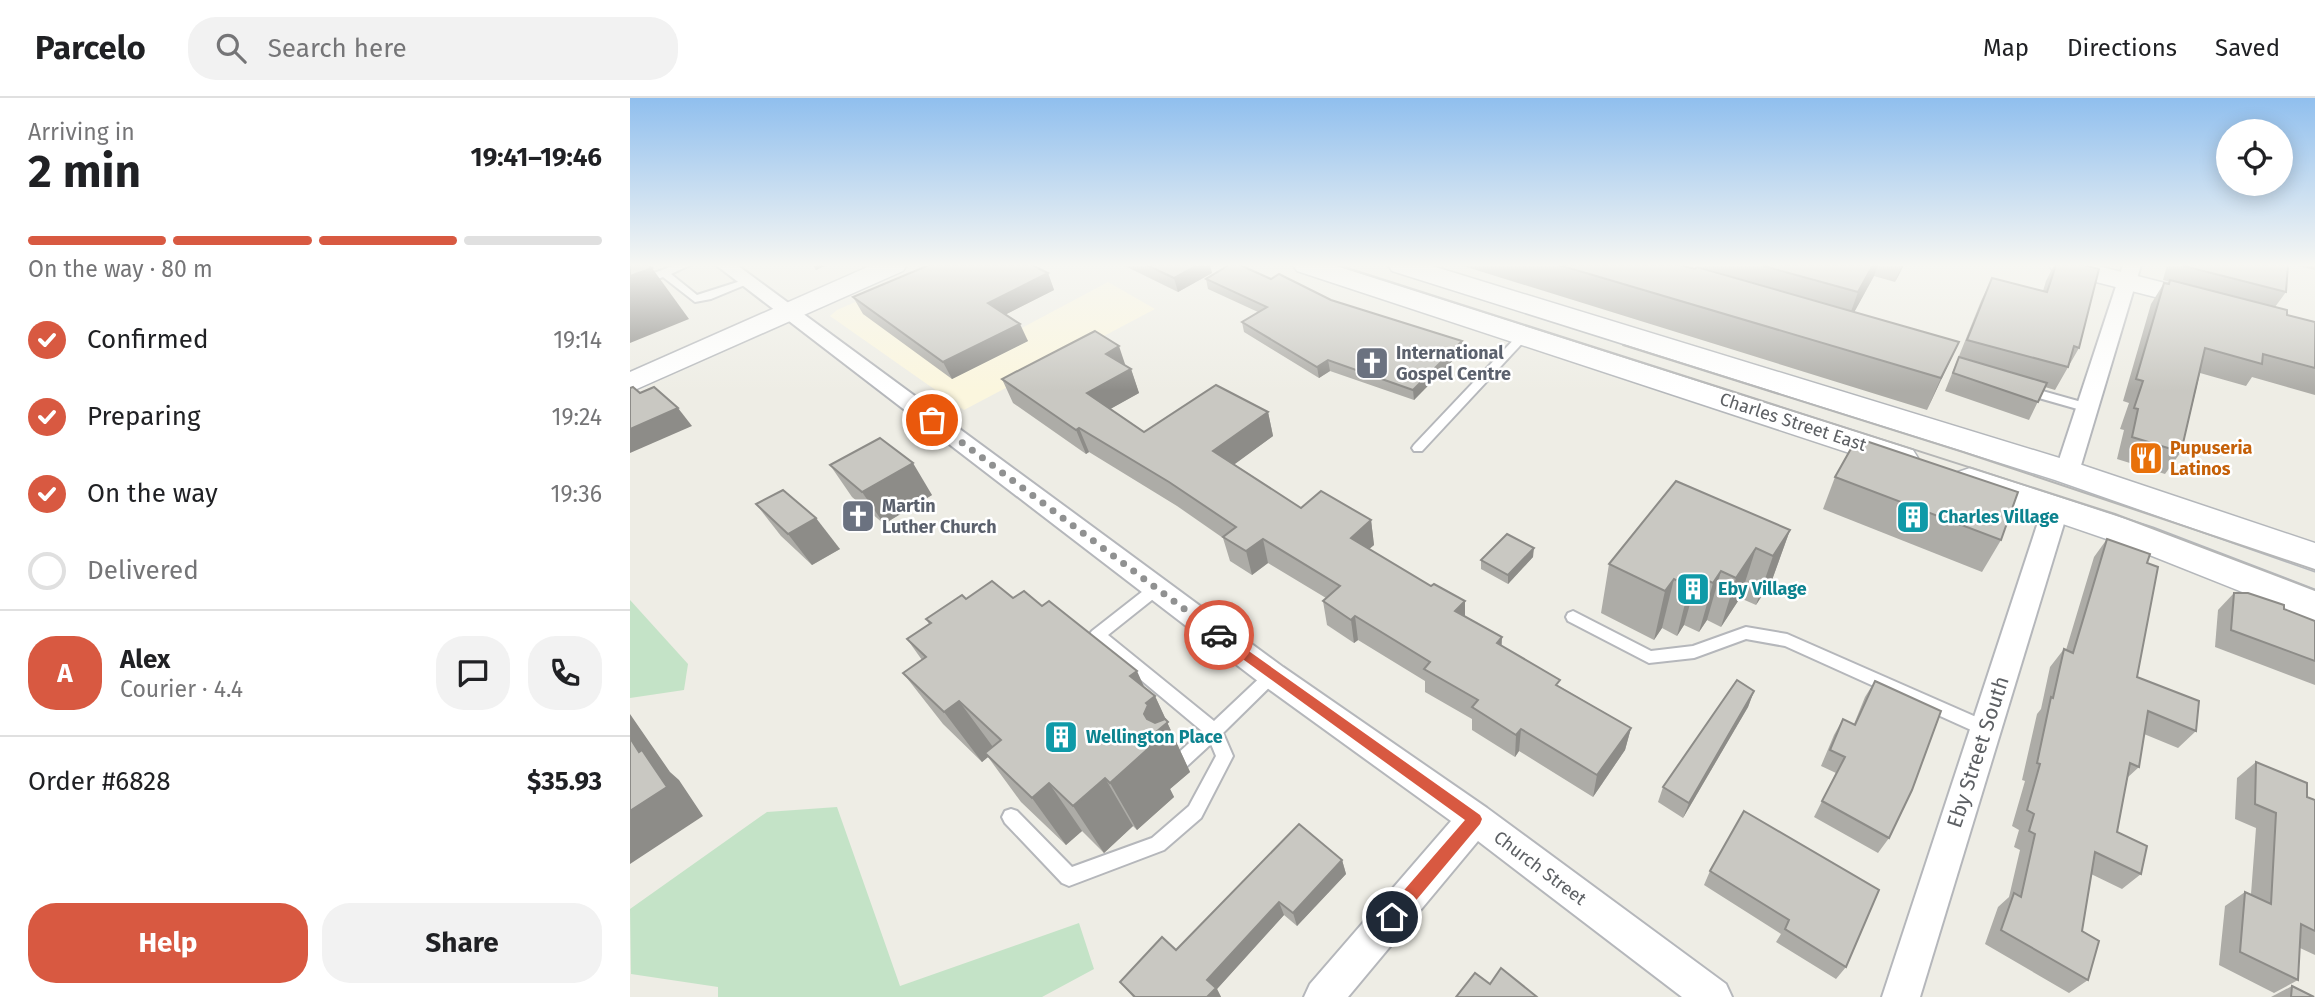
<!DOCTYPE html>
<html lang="en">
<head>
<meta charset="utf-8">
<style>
  :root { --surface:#fff; --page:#f2f2f2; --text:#202124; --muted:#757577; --line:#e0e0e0; --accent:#d85941 }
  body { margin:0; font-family:"Fira Sans",sans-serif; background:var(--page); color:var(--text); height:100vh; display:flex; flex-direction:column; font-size:26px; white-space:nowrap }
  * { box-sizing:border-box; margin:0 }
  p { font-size:23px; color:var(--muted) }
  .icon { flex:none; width:38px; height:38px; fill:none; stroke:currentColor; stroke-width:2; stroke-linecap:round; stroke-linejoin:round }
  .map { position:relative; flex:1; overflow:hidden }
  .drawer { display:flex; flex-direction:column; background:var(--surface); width:630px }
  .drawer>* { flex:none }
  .buttons { position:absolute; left:1586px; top:21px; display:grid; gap:14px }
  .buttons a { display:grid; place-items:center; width:77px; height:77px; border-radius:50%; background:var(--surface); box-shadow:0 4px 18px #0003; font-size:35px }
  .pin { position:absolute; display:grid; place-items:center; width:60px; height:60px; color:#fff; margin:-30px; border:4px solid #fff; border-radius:50%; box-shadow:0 2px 7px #0007 }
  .courier { position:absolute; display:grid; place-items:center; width:70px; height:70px; margin:-35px; border:5px solid #d85941; border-radius:50%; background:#fff; color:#222; box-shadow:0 2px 9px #0007 }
  .summary em { font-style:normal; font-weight:700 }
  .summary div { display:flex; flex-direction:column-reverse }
  .summary { display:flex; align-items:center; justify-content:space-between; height:119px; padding:0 28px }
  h1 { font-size:46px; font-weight:700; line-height:52px }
  .bar { display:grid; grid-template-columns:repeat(4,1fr); gap:10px 7px; align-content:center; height:84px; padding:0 28px }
  .bar i { height:9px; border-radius:5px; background:var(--line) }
  .bar .active { background:var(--accent) }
  .bar p { grid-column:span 4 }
  .line { display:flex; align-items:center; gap:18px; padding:0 28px; border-top:2px solid var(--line) }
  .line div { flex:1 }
  .round { display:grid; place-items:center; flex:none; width:74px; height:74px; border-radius:28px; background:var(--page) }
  ol { padding:0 28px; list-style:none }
  li { display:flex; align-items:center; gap:21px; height:77px }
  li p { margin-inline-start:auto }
  li .icon { padding:7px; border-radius:50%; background:var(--accent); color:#fff; stroke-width:4 }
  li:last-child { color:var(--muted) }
  li i { width:38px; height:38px; border:4px solid var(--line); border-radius:50% }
  .primary-button { display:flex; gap:14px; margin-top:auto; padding:14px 28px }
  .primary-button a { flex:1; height:80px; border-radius:28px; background:var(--accent); color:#fff; font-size:28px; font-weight:700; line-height:80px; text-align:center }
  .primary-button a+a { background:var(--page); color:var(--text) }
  header { display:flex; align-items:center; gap:42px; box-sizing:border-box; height:98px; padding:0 35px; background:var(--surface); border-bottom:2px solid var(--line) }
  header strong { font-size:33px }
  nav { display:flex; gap:38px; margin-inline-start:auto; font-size:24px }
  .search { width:490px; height:63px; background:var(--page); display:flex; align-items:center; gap:18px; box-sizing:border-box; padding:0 24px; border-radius:28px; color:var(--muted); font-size:26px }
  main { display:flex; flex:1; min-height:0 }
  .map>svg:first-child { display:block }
</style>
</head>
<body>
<header>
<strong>Parcelo</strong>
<div class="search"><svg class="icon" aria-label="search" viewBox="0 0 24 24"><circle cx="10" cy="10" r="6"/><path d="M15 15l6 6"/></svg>Search here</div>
<nav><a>Map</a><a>Directions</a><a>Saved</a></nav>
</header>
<main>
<section class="drawer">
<div class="summary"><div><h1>2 min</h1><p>Arriving in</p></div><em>19:41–19:46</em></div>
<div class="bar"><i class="active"></i><i class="active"></i><i class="active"></i><i></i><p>On the way · 80 m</p></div>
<ol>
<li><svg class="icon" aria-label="check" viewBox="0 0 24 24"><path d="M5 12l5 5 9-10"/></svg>Confirmed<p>19:14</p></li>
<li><svg class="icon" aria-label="check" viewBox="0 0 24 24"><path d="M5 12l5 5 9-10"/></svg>Preparing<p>19:24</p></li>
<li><svg class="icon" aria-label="check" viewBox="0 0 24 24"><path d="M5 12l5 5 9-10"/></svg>On the way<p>19:36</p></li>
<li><i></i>Delivered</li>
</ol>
<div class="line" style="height:126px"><b class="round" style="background:var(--accent);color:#fff">A</b><div><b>Alex</b><p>Courier · 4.4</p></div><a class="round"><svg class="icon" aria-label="chat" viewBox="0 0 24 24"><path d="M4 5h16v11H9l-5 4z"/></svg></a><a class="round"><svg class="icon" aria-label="phone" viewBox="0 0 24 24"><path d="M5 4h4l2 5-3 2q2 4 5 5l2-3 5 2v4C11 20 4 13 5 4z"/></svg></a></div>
<div class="line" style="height:91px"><div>Order #6828</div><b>$35.93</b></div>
<div class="primary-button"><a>Help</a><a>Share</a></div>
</section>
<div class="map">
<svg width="1685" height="899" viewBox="0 0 1685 899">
  <rect width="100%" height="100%" fill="#eeede5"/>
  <!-- commercial -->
  <polygon fill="#fbf6de" points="294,174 388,232 478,184 525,211 334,312 200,218 207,212"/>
  <!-- green -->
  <g fill="#c4e3c7">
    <polygon points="0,502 58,566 54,592 0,600"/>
    <polygon points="207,709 270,888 449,825 464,871 412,899 88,899 88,889 1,876 0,811 137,714"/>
  </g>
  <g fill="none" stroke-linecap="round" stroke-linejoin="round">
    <!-- lane casing -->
    <g stroke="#b5b7bb" stroke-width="4">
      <g id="lane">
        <polygon points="45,167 60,167 41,176 67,197 117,181 122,184 81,201 65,204 33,179 0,191 0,184"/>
        <polygon points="894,234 898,235 898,239 792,353 784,353 782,350 784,347 890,235"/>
        <polygon points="1395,288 1462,307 1464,310 1458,314 1391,295 1389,292"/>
        <polygon points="527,484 532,486 534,490 532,494 478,537 584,623 637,573 643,571 649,573 651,578 593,635 603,658 571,720 534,752 439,788 432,785 375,725 372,719 375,713 381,711 387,713 442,769 522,740 559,708 586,658 581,646 555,670 549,673 543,670 540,665 543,660 572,633 462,541 459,537 462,533 522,486"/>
        <polygon points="943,513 1021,553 1063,548 1116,529 1157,536 1362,626 1364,631 1362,636 1356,638 1350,636 1155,548 1116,541 1064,560 1019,565 938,523 936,519 938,515"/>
      </g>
    </g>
    <!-- street casing -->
    <g stroke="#b5b7bb" stroke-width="4">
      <g id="street">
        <polygon points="86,167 107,167 653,569 857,710 1096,886 1102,899 1052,899 848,743 718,899 674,899 680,886 821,723 633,587"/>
        <polygon points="1493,167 1511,167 1449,374 1446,380 1437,382 1428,380 1425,374"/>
        <polygon points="1426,400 1435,403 1439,409 1290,899 1252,899 1413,409 1417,403"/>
      </g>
    </g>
    <!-- secondary casing -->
    <g stroke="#b4b7bb" stroke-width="3">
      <g id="secondary">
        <polygon points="242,167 277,167 273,173 0,294 0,274"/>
        <polygon points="663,167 703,167 1283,352 1288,360 1283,368 1271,371 1259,368 667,173"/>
        <polygon points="758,167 799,167 1449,366 1685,445 1685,473 1425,382 762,173"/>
        <polygon points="1419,167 1464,167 1586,198 1590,204 1586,210 1576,212 1423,173"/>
        <polygon points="1340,370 1523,430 1685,492 1685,523 1497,448 1328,390 1323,382 1328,374"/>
      </g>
    </g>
    <!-- lane -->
    <use href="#lane" fill="#fff" fill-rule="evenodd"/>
    <!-- street -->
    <use href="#street" fill="#fff" fill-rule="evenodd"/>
    <!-- secondary -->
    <use href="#secondary" fill="#fff" fill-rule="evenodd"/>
    <!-- tram -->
    <g stroke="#b5b6b6" stroke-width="2">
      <polyline points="708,167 1485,416 1685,492"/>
      <polyline points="993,247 1333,354 1685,472"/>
    </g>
  </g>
  <!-- wall -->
  <g fill="#adaca7">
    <polygon points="493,167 580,167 582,175 548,194"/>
    <polygon points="830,167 1050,167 1065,171 1072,171 1073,167 1274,167 1265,184 1244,178 1224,214 1329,244 1297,312"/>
    <polygon points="1424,167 1453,167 1449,250 1425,292 1415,289 1399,322 1315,293 1351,203 1362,180 1413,193 1416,183"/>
    <polygon points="1537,167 1658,167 1656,194 1645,209 1657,217 1685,224 1685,297 1622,279 1616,288 1570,275 1551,354 1535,376 1487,361 1494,332 1490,331 1499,305 1493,303 1521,206 1534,185 1538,186 1540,184 1533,182"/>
    <polygon points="1664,167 1685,167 1685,172"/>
    <polygon points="418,175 424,192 376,216 398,243 322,281 233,216 223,199"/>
    <polygon points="576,181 641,181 701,202 832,243 832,253 784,302 700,273 689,280 614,234 612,224 628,214 578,191"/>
    <polygon points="496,268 501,271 509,295 480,311 514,334 638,314 643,338 604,366 671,410 741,422 744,447 739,451 835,519 872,548 929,588 1001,630 995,652 963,699 889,653 885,659 842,632 842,621 795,594 795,583 728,542 724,545 697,527 693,503 696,500 638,465 622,477 600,463 593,440 547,408 459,354 456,356 383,305 372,281"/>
    <polygon points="200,367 302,397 254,426 222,399"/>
    <polygon points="1205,379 1371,442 1352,474 1193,411"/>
    <polygon points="126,406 210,451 182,467 151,438"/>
    <polygon points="1160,432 1142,482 1126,507 1110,500 1091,529 1077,522 1069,534 1054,527 1047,538 1032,530 1024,542 971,515 979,466"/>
    <polygon points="1477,441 1517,465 1507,579 1566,633 1548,650 1514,636 1509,669 1497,680 1487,734 1511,776 1492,791 1461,776 1452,833 1458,882 1439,895 1355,846 1368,809 1379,799 1390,752 1384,749 1389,732 1382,728 1395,683 1392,682 1407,616 1411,611 1420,569 1434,551 1436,552 1464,459"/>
    <polygon points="903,459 878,486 851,471 851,462"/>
    <polygon points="1604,495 1685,523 1685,587 1585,549 1588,512"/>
    <polygon points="383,500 514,589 525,598 560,674 540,691 544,699 507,732 503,728 474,755 452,733 436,747 391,704 358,659 352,664 313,626 273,575 292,562 277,541 299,526 296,521 336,501"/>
    <polygon points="1245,583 1259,740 1248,755 1184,719 1206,675 1191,668 1204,637 1213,621 1224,626 1235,599"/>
    <polygon points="1124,593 1118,609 1053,720 1028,704 1033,689"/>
    <polygon points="1626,664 1677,699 1685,702 1685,857 1670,850 1668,882 1644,895 1589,867 1595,808 1615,794 1621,796 1626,730 1605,721 1607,680"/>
    <polygon points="1114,713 1216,869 1206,881 1146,844 1151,836 1074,787 1080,773"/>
    <polygon points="712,762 716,776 667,828 654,817 587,891 591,899 503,899 490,884"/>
    <polygon points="1662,888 1684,899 1641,899"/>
  </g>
  <!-- shaded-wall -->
  <g fill="#8d8c88">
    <polygon points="183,167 197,167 186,172"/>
    <polygon points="567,167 580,167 582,175 548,194 544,180"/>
    <polygon points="1243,167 1248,167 1244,178 1214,233 1228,194"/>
    <polygon points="1272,167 1274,167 1265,184"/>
    <polygon points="22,170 59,221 0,245 0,178"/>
    <polygon points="418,175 424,192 365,222 358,205"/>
    <polygon points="390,226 398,243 322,281 313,264"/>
    <polygon points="832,243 832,253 784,302 783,292"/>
    <polygon points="1329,244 1314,275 1297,312 1311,280"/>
    <polygon points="489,248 497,272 476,256"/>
    <polygon points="698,262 700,273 689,280 687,269"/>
    <polygon points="501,271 509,295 466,319 457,295"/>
    <polygon points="48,310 62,328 0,355 0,331"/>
    <polygon points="638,314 643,338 590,377 583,353"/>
    <polygon points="449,330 459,354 456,356 446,332"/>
    <polygon points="283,365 302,397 254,426 232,394"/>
    <polygon points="186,420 210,451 182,467 158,436"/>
    <polygon points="741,422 744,447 724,464 721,440"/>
    <polygon points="1160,432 1142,482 1126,507 1143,458"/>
    <polygon points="633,441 638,465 622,477 616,453"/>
    <polygon points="904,450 903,459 878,486 878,477"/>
    <polygon points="1126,450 1110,500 1091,529 1106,480"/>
    <polygon points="1091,473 1077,522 1069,534 1083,485"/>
    <polygon points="1068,478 1054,527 1047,538 1059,489"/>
    <polygon points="1044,481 1032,530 1024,542 1035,493"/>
    <polygon points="835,503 835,527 825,513"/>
    <polygon points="725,518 728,542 724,545 721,522"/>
    <polygon points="872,539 871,562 867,545"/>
    <polygon points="507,573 520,602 525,598 560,674 540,691 544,699 507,732 480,685 514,616 500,578"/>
    <polygon points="1124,593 1118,609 1053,720 1059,705"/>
    <polygon points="329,603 366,653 355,655 358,659 352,664 314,614"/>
    <polygon points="0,616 40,674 49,682 73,718 0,766 0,713 9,654 0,640"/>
    <polygon points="1001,630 995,652 963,699 967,677"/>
    <polygon points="891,631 889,653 885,659 886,637"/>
    <polygon points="475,680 503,728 474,755 443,708"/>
    <polygon points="419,685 452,733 436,747 402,700"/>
    <polygon points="712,762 716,776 667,828 663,815"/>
    <polygon points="649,804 654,817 587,891 591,899 577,899 577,882"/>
  </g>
  <!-- building -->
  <g fill="#c9c8c2" stroke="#8d8c88" stroke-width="2">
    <polygon points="0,167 18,167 22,170 0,178"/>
    <polygon points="299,167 402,167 418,175 358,205 390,226 313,264 223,199"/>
    <polygon points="517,167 567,167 544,180"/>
    <polygon points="599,167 610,167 641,181 649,176 701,202 832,243 783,292 698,262 687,269 612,224 637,209 576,181"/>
    <polygon points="929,167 1050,167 1065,171 1067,169 1329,244 1311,280"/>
    <polygon points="1130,167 1243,167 1228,194"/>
    <polygon points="1426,167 1453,167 1469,171 1449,250 1444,248 1438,269 1337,242 1362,180 1417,194"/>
    <polygon points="1550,167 1658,167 1656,194"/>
    <polygon points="1540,182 1657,212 1657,217 1685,224 1685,270 1633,256 1632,266 1575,250 1551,354 1502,339 1508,311 1504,310 1513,283 1506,281 1534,185 1539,186"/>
    <polygon points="465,233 489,248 476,256 501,271 457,295 514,334 586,287 638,314 583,353 671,410 691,393 741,422 721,440 801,488 804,486 835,503 825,513 872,539 867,545 930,582 926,587 1001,630 967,677 891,631 886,637 842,609 848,602 794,571 800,564 725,518 721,522 693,503 710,488 633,441 616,453 593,439 606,429 539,384 449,330 446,332 372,281"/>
    <polygon points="1329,259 1417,285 1408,304 1323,275"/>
    <polygon points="3,289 10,295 24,289 48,310 0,331 0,290"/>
    <polygon points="250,340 283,365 232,394 200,367"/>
    <polygon points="1227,340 1388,394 1371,442 1205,379"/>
    <polygon points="1046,383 1160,432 1143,458 1126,450 1106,480 1091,473 1083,485 1068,478 1059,489 1044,481 1035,493 979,466"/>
    <polygon points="153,392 186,420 158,436 126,406"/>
    <polygon points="877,436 904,450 878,477 851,462"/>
    <polygon points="1477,441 1520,456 1517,465 1528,469 1507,579 1569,603 1566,633 1518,613 1509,669 1500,665 1487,734 1517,748 1511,776 1465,754 1452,833 1469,843 1458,882 1371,832 1384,795 1391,799 1405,736 1399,733 1404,716 1397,712 1410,666 1407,665 1421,599 1423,600 1434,551 1443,555"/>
    <polygon points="362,483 383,500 394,493 412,508 419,503 507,573 500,578 525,598 516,605 518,607 514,616 517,621 525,625 535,621 538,624 514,644 520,649 480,685 475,680 443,708 419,685 402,700 355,655 371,642 329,603 314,614 273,575 296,559 277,541 301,525 296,521 332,497 336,501"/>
    <polygon points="1604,495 1618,495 1654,507 1654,511 1685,523 1685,563 1601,532"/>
    <polygon points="1107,582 1124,593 1059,705 1033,689"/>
    <polygon points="1245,583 1311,613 1282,692 1259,740 1192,703 1215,659 1200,652 1213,621 1225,627"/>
    <polygon points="0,640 9,654 12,652 37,689 0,713"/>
    <polygon points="1626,664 1677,685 1677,699 1685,702 1685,833 1671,826 1668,882 1610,854 1615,794 1641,806 1646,715 1625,706"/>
    <polygon points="1114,713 1249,792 1216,869 1155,831 1159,822 1080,773"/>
    <polygon points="669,726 712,762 663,815 649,804 577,882 586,890 577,899 505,899 490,884 532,839 546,852"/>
    <polygon points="871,870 907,899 826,899 845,875 860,886"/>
    <polygon points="1662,888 1684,899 1661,899"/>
  </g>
  <!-- sky -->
  <linearGradient id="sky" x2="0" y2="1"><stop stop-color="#90bfee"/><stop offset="0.57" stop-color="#f7f7f3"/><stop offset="1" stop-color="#f7f7f3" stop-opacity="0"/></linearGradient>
  <rect width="1685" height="293" fill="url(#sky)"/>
  <!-- route -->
  <polygon fill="#d85941" points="589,532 850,717 852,721 850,726 767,825 762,827 756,825 754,819 756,813 835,722 585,541 583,537"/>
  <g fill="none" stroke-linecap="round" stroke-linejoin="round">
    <!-- done -->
    <polyline stroke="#909191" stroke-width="7" stroke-dasharray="0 12.6" points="302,322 589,537"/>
  </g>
  <!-- icons -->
  <defs>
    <g id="church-square" transform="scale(1.75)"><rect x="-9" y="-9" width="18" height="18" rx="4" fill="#6b7280" stroke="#fff"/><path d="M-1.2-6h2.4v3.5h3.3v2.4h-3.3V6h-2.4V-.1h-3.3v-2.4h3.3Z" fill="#fff"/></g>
    <g id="restaurant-square" transform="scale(1.75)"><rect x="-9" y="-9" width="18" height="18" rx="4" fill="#e8710a" stroke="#fff"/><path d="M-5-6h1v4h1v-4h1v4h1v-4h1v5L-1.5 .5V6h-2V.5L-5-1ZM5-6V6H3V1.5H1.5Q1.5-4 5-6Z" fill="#fff"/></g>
    <g id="building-square" transform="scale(1.75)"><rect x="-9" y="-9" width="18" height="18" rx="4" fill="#0f9aa8" stroke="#fff"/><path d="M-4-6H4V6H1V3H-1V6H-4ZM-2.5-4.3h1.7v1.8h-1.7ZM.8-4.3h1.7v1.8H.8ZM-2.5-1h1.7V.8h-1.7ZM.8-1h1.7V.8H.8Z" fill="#fff"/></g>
  </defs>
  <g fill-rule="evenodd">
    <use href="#church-square" x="742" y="265"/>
    <use href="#restaurant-square" x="1516" y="360"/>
    <use href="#church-square" x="228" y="418"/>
    <use href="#building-square" x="1283" y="419"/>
    <use href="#building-square" x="1063" y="491"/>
    <use href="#building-square" x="431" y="639"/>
  </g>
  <g text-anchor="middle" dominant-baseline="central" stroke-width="5" stroke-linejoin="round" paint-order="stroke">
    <!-- worship labels -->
    <g font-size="18" font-weight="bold" fill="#5b616d" stroke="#fff" text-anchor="start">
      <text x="766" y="255">International<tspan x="766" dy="21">Gospel Centre</tspan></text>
      <text x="252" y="408">Martin<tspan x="252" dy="21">Luther Church</tspan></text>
    </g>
    <!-- street labels -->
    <g font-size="18" fill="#5d6064" stroke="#fff">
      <text transform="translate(1163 324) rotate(18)">Charles Street East</text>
      <text transform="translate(910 770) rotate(37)">Church Street</text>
    </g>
    <!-- food labels -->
    <g font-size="18" font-weight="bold" fill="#c56008" stroke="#fff" text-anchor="start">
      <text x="1540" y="350">Pupuseria<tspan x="1540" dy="21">Latinos</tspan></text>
    </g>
    <!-- culture labels -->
    <g font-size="18" font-weight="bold" fill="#0d838f" stroke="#fff" text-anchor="start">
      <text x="1308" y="419">Charles Village</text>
      <text x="1088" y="491">Eby Village</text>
      <text x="456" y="639">Wellington Place</text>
    </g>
    <!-- near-street labels -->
    <g font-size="21" fill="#5d6064" stroke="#fff">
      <text transform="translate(1348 654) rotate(-72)">Eby Street South</text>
    </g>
  </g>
</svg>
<div class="buttons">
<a><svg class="icon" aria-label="locate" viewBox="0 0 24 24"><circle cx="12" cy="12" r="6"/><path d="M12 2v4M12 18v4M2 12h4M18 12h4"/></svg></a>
</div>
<div class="pin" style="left:302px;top:322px;background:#ea580c"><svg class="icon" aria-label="bag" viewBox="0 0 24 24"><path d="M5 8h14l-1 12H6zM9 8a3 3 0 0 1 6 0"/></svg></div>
<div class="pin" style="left:762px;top:819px;background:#1f2937"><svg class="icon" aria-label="home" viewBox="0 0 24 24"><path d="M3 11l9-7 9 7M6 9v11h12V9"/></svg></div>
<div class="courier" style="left:589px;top:537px"><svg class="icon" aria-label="car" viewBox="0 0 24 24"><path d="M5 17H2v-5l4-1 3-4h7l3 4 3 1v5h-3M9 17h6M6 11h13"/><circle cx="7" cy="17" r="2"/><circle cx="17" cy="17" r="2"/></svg></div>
</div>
</main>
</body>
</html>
